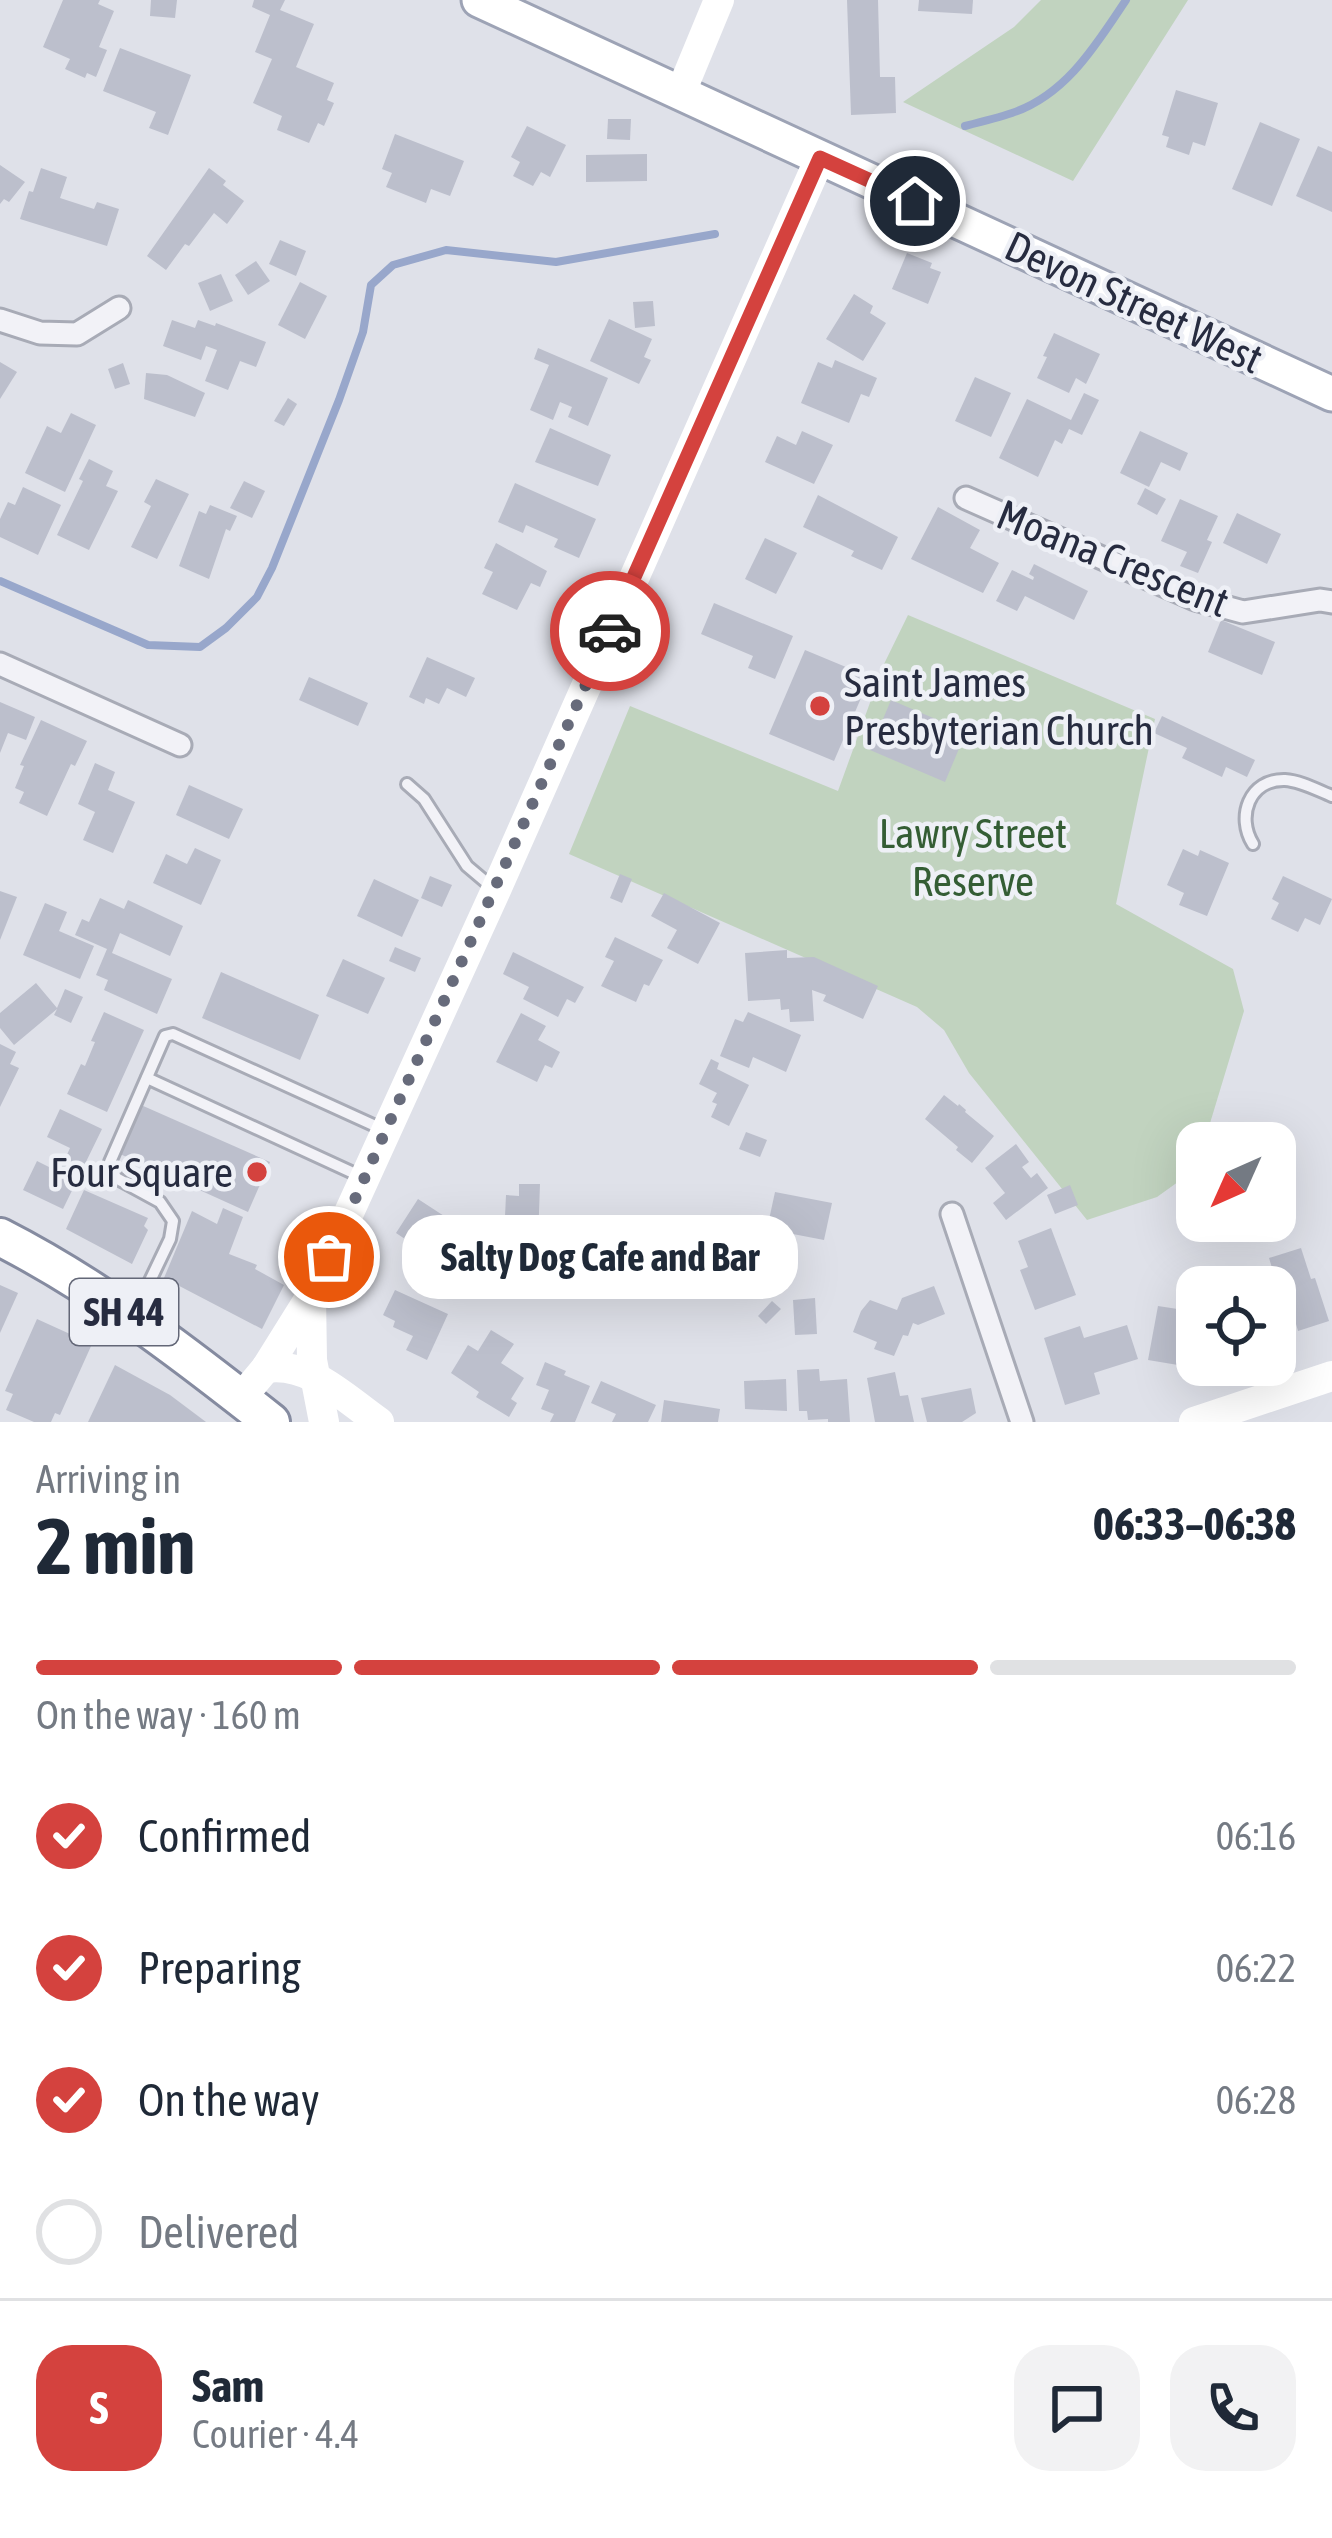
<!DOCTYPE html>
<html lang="en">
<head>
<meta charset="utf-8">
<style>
  :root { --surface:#fff; --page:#f2f2f3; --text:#1f2937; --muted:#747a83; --line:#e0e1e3; --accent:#d4423e }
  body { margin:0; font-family:"Asap Condensed",sans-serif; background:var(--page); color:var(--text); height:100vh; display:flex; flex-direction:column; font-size:45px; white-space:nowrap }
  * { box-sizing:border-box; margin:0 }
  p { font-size:39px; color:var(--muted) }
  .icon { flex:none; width:66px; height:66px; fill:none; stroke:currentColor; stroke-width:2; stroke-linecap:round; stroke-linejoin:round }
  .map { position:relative; height:1422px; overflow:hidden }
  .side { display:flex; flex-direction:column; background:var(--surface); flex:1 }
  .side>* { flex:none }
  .needle { width:78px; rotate:225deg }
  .tools { position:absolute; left:1176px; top:1122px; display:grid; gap:24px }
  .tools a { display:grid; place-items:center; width:120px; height:120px; border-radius:24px; background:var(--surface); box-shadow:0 12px 48px #0002; font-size:60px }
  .pin { position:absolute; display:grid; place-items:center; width:102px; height:102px; color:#fff; margin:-51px; border:6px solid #fff; border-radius:50%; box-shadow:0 3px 12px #0007 }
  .courier { position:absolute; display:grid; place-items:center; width:120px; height:120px; margin:-60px; border:9px solid #d4423e; border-radius:50%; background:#fff; color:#222; box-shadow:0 3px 15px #0007 }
  .bubble { position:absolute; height:84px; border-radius:36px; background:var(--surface); box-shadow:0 12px 48px #0002; font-size:39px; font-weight:700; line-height:84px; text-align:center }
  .summary em { font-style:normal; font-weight:700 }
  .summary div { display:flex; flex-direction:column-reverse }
  .summary { display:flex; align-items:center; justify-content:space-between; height:204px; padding:0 36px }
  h1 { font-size:78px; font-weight:700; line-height:90px }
  .bar { display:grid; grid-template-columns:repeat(4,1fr); gap:18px 12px; align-content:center; height:144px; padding:0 36px }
  .bar i { height:15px; border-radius:9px; background:var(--line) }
  .bar .current { background:var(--accent) }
  .bar p { grid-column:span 4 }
  .line { display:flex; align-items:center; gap:30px; padding:0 36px; border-top:3px solid var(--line) }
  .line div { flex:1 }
  .round { display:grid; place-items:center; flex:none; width:126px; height:126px; border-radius:36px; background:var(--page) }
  ol { padding:0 36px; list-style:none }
  li { display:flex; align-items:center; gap:36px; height:132px }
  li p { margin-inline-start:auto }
  li .icon { padding:12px; border-radius:50%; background:var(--accent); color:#fff; stroke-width:4 }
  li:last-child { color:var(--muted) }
  li i { width:66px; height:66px; border:6px solid var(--line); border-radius:50% }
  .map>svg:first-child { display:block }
</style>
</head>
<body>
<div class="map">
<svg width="1332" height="1422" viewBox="0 0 1332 1422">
  <rect width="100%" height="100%" fill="#dfe1e9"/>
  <!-- green -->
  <g fill="#c1d3bf">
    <polygon points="1041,0 1188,0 1073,181 903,102 1014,27"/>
    <polygon points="908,615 1155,719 1116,904 1233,969 1244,1011 1204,1143 1197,1143 1196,1169 1157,1197 1087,1220 969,1073 944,1030 917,1007 569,854 630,706 838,791 884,664"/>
  </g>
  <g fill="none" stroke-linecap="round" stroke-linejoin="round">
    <!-- stream -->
    <g stroke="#98a7cb" stroke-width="8">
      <path d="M965 126C981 122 997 118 1012 113 1066 95 1096 45 1126 0"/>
      <polyline points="0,581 148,645 200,647 226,628 257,597 272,568 339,400 363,332 371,285 393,265 446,250 556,262 715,234"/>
    </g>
  </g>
  <!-- building -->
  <g fill="#bcbfcc">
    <polygon points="63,0 100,0 98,4 114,11 99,47 107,50 96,77 87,73 85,78 65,69 70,59 43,47"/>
    <polygon points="151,0 177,0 175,18 150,16"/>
    <polygon points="254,0 285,0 280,10 314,24 296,67 334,83 327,100 334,103 324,126 318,123 309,143 277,130 282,116 253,103 272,59 255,52 270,15 252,7"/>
    <polygon points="847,0 878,0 880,77 895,77 896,113 851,115"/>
    <polygon points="919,0 973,0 972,14 918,11"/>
    <polygon points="120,48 191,75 168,135 149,128 156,112 103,91"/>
    <polygon points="1176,90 1218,103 1205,146 1193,142 1189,155 1166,147 1169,137 1162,135"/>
    <polygon points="608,119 631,119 630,140 607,139"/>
    <polygon points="1260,122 1300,139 1272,206 1232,189"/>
    <polygon points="527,126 566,145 550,177 541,172 533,186 513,176 520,162 511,157"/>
    <polygon points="395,134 464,161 450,196 431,189 426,203 386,187 392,173 382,169"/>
    <polygon points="1318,146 1332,152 1332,212 1296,196"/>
    <polygon points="647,154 647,181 586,182 586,155"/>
    <polygon points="0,165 25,182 9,202 4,199 0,204"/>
    <polygon points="41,168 67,177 60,198 94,209 97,202 119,209 107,246 20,219 29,191 33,192"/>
    <polygon points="209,168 226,181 223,185 244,201 227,224 214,213 189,246 185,244 166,270 147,256"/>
    <polygon points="280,240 306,251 296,276 269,264"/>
    <polygon points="907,253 932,263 930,268 941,272 928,304 892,289"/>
    <polygon points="256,261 270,281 248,295 235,275"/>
    <polygon points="221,274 233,301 210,311 198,283"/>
    <polygon points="300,282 327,296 305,339 278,325"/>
    <polygon points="854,294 873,306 870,313 886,323 863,361 826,339"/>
    <polygon points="653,301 655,326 635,328 633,302"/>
    <polygon points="609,319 652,339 644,357 651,360 639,384 590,361"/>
    <polygon points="172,320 195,328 198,320 215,326 216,323 266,342 256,367 240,361 228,390 205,381 217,350 206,346 201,360 163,346"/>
    <polygon points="1054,333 1100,354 1086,384 1076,378 1069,393 1037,378 1047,357 1043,356"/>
    <polygon points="538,348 608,378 588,426 568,417 572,407 560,402 553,420 530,410 549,365 534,359"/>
    <polygon points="835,360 877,378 869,397 861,394 849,423 801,403 818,362 832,368"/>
    <polygon points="0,362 17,372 0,399"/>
    <polygon points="123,363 130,384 115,389 108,369"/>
    <polygon points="146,373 167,375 205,393 195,417 144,399"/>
    <polygon points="975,377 1011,393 991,437 955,421"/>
    <polygon points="1084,393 1099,400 1082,435 1069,429 1062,444 1055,440 1038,477 999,458 1027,399 1071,420"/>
    <polygon points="288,398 297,404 284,426 274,421"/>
    <polygon points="71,413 96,425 65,492 25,473 47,426 61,433"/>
    <polygon points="550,428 611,455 598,486 535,462"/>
    <polygon points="802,431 833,445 814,484 765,462 777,436 796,445"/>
    <polygon points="1140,431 1188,453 1180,471 1161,462 1149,487 1120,473"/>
    <polygon points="89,459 113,471 106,486 118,491 89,550 57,535 83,481 79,479"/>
    <polygon points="156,479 189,494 157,559 131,547 151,506 144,502"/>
    <polygon points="244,481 265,491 252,518 230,508"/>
    <polygon points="515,483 596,519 579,558 554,547 558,539 526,525 523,533 498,522"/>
    <polygon points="23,487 61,505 38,555 0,537 0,519 8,502 15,505"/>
    <polygon points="1145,488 1166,499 1157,515 1137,504"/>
    <polygon points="818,495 898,537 882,570 851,556 854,551 803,527"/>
    <polygon points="1180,499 1218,516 1207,540 1212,542 1198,573 1180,566 1187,552 1161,541"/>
    <polygon points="210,505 237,516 230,531 226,529 209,579 179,566 199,511 206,514"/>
    <polygon points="938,507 980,530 970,548 999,563 983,593 911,559"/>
    <polygon points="1237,513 1281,534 1267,564 1223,543"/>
    <polygon points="765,538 797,553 776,594 745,579"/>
    <polygon points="496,543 547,571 540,587 531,583 517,610 482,594 493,572 484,568"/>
    <polygon points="1034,564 1088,591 1074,620 1025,596 1017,611 996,601 1012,570 1033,580 1034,577 1029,574"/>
    <polygon points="714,603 793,636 775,679 748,668 753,656 701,634"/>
    <polygon points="1221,620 1275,642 1262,675 1208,652"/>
    <polygon points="805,650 870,677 834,761 769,734"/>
    <polygon points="427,657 475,678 466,697 447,688 439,704 426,698 424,704 409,697"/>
    <polygon points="309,677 368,703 358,726 299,700"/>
    <polygon points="891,700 966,732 945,782 870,750"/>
    <polygon points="0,702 35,717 26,740 8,733 0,753"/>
    <polygon points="1162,716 1255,760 1247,777 1226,767 1222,777 1182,758 1187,748 1154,733"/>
    <polygon points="41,720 87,741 75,766 71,764 47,816 19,803 24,792 15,788 24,766 20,765"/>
    <polygon points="95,763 115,772 108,790 135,802 113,853 83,840 95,812 78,804"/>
    <polygon points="189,785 243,809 229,839 176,815"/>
    <polygon points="195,848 221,860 201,905 153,883 166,854 187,864"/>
    <polygon points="1183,849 1198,856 1200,850 1229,863 1207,916 1179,905 1184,893 1167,885"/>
    <polygon points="620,874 632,879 622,903 610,898"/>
    <polygon points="430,876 452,885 442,907 421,898"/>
    <polygon points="1283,876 1332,899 1320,925 1305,918 1298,932 1271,919 1279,903 1272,899"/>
    <polygon points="374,879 419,900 402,937 357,916"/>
    <polygon points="0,891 17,897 0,940"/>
    <polygon points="664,893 720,923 698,964 667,948 677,930 651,916"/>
    <polygon points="100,898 124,909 128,900 183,926 170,956 120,933 112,953 172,979 157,1014 104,990 108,980 96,975 107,949 75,935 82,919 89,922"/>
    <polygon points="45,903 67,912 59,931 94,946 80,979 23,955"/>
    <polygon points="615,937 663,960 649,986 644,984 636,1002 601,986 614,961 605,957"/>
    <polygon points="395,947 421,958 415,972 389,961"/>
    <polygon points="787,950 787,958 814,957 878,986 863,1019 823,1001 826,995 812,990 814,1021 790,1022 789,1009 781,1010 780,999 748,1001 745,953"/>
    <polygon points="513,952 584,987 575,1003 567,999 558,1017 523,999 529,987 503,974"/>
    <polygon points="343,959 385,978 368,1014 326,996"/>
    <polygon points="221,972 319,1015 300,1060 202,1018"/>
    <polygon points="36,983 57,1008 65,989 83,997 71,1023 54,1015 57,1009 14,1045 0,1028 0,1013"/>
    <polygon points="104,1012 144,1030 107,1112 67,1094 81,1064 85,1066 95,1042 91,1041"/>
    <polygon points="748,1012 801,1035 786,1072 753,1057 749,1068 720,1056 735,1019 743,1022"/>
    <polygon points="521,1013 546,1026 538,1040 560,1052 552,1068 545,1065 537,1082 496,1062"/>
    <polygon points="0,1044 16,1052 10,1064 19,1068 0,1107"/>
    <polygon points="711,1059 719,1063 717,1069 749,1085 729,1126 711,1117 717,1104 712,1102 717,1093 699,1084"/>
    <polygon points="944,1095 958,1106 959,1104 966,1110 965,1112 994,1136 972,1163 956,1150 958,1147 925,1119"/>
    <polygon points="141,1105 270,1162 248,1212 120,1154"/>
    <polygon points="60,1109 102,1129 63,1209 23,1190 37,1161 59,1172 70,1148 47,1137"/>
    <polygon points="746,1132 767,1140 760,1157 739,1149"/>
    <polygon points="1016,1144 1029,1162 1022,1167 1031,1178 1037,1173 1048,1188 1006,1220 993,1203 1005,1193 985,1168"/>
    <polygon points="519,1184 540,1184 538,1240 504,1238 506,1195 519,1196"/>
    <polygon points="1070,1185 1078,1205 1055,1214 1047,1195"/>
    <polygon points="84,1190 148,1218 144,1226 148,1230 132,1264 66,1229"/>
    <polygon points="775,1192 832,1203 824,1240 767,1229"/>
    <polygon points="418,1199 461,1227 443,1254 424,1242 420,1249 396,1233"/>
    <polygon points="223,1208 243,1217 229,1254 257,1265 255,1269 284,1285 262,1329 164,1278 192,1211 217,1224"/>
    <polygon points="706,1222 713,1260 729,1257 734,1284 692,1292 680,1227"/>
    <polygon points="1051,1228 1076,1295 1035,1310 1020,1270 1028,1267 1018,1241"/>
    <polygon points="1301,1248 1311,1279 1315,1278 1329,1321 1298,1331 1296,1324 1282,1328 1275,1305 1275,1290 1284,1287 1278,1269 1273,1271 1269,1258"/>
    <polygon points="0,1285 18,1293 0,1333"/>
    <polygon points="934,1286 945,1314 918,1325 913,1323 908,1336 903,1335 894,1356 874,1349 877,1342 853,1332 861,1311 870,1300 897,1310 902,1298"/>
    <polygon points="395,1290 448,1314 427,1360 406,1350 413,1336 393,1327 395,1321 383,1315"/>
    <polygon points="815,1298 817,1334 795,1335 793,1300"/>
    <polygon points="772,1301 781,1309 766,1324 758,1316"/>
    <polygon points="1158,1306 1184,1310 1192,1321 1189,1338 1197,1336 1197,1374 1187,1346 1184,1366 1148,1360"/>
    <polygon points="37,1319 92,1344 60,1415 55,1413 51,1422 34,1422 6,1410 13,1394 5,1391"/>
    <polygon points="1127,1325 1138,1359 1094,1373 1100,1394 1065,1405 1044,1338 1080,1326 1084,1338"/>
    <polygon points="491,1330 514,1344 501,1363 524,1378 511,1399 517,1403 509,1417 476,1397 479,1392 451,1373 468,1345 478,1351"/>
    <polygon points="545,1362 566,1371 564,1375 590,1386 575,1422 550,1422 554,1414 541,1409 549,1390 536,1385"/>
    <polygon points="115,1365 170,1395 206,1422 88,1422"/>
    <polygon points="819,1369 820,1381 847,1379 850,1422 828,1422 828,1419 808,1420 807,1411 799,1411 797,1370"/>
    <polygon points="895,1372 900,1396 908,1395 914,1422 875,1422 867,1378"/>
    <polygon points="786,1379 787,1411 745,1409 744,1381"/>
    <polygon points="601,1381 656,1405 648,1422 612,1422 616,1414 591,1403"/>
    <polygon points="971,1388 976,1413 962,1422 927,1422 921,1398"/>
    <polygon points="664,1400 720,1409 718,1422 661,1422"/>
  </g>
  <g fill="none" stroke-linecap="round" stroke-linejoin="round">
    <!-- lane casing -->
    <g stroke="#a8abb6" stroke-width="16">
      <g id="lane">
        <polyline points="407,784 424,799 467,866 493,888"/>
        <path d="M1253 844C1236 817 1249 779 1285 780 1301 781 1317 790 1332 796"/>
        <polyline points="147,1078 362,1177"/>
        <polyline points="136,1310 170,1239 173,1221 160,1202 116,1178 110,1162 165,1036 173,1034 382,1129"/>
      </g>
    </g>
    <!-- street casing -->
    <g stroke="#a8abb6" stroke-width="27">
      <g id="street">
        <polyline points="0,320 40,333 77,334 119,308"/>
        <polyline points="966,498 1195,599 1243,612 1320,600 1332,602"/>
        <polyline points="0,664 180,745"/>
        <polyline points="952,1214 1022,1422"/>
      </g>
    </g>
    <!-- primary casing -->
    <g stroke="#9da3b5" stroke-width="39">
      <polyline id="primary" points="479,0 1332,394"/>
    </g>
    <!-- highway casing -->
    <g stroke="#858ba0" stroke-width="42">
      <path id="highway" d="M0 1237C98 1287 185 1354 271 1422"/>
    </g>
    <!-- lane -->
    <use href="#lane" stroke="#f2f2f7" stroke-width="10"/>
    <!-- street -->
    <use href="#street" stroke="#f2f2f7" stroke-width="21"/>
    <!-- secondary -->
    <g stroke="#fff" stroke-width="30">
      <polyline points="681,92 719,0"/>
      <polyline points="311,1296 312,1360 324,1422"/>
      <path d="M266 1368C309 1361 346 1399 379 1422"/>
      <polyline points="241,1398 266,1368 311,1296 496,890 820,158"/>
      <polyline points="1194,1422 1332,1376"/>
    </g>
    <!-- primary -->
    <use href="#primary" stroke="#fff" stroke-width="33"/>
    <!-- highway -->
    <use href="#highway" stroke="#fff" stroke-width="36"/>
  </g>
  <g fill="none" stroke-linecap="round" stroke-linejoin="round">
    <!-- done -->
    <polyline stroke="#676b7b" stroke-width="12" stroke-dasharray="0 21.6" points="329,1257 610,631"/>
    <!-- route -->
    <polyline stroke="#d4423e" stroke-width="15" points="610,631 820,158 915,201"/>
  </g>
  <!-- markers -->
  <g fill="#d4423e" stroke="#eef0f6" stroke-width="4.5">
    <circle cx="820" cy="706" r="12"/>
    <circle cx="257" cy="1172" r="12"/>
  </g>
  <g text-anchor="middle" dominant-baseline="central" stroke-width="9" stroke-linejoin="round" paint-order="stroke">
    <!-- shield labels -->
    <rect fill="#eef0f6" stroke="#636777" stroke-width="3" x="70" y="1279" width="108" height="66" rx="9"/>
    <g font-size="39" font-weight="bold" fill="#272c40">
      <text x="124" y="1312">SH 44</text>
    </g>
    <!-- street labels -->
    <g font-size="42" fill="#272c40" stroke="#eef0f6">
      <text transform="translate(1134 302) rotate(25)">Devon Street West</text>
      <text transform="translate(1113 558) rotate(22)">Moana Crescent</text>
    </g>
    <!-- poi labels -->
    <g font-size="42" fill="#272c40" stroke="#eef0f6" text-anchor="start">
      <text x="844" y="682">Saint James<tspan x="844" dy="48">Presbyterian Church</tspan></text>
      <text x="233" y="1172" text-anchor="end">Four Square</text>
    </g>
    <!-- park labels -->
    <g font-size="42" fill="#345d34" stroke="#eef0f6">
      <text x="973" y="833">Lawry Street<tspan x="973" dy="48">Reserve</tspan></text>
    </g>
  </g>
</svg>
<div class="tools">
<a><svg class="needle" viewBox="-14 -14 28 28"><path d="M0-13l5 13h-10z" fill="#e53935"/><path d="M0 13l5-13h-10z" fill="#747a83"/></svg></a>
<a><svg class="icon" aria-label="locate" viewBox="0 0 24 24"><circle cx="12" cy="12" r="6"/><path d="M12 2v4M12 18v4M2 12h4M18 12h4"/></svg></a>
</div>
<div class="pin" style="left:329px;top:1257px;background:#ea580c"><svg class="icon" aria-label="bag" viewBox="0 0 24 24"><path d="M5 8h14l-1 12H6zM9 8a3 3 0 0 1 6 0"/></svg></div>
<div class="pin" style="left:915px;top:201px;background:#1f2937"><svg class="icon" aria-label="home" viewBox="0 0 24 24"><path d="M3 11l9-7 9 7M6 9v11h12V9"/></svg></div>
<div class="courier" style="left:610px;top:631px"><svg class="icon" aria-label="car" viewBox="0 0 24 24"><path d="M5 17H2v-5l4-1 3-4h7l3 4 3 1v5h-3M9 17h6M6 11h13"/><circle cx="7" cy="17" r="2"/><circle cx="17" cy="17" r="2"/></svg></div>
<div class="bubble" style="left:402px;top:1215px;width:396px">Salty Dog Cafe and Bar</div>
</div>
<section class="side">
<div class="summary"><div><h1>2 min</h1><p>Arriving in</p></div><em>06:33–06:38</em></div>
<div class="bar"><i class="current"></i><i class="current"></i><i class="current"></i><i></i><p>On the way · 160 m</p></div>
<ol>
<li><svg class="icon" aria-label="check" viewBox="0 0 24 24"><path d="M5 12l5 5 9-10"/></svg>Confirmed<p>06:16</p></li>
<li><svg class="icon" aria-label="check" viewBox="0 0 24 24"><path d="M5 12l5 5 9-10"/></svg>Preparing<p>06:22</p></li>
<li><svg class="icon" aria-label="check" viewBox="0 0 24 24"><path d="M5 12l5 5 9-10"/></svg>On the way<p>06:28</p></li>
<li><i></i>Delivered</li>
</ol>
<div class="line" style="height:216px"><b class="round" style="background:var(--accent);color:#fff">S</b><div><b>Sam</b><p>Courier · 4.4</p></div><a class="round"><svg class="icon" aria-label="chat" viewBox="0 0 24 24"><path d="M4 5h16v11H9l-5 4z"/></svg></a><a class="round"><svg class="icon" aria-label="phone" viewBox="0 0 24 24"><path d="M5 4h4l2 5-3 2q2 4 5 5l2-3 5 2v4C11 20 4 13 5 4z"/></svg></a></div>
</section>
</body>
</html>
